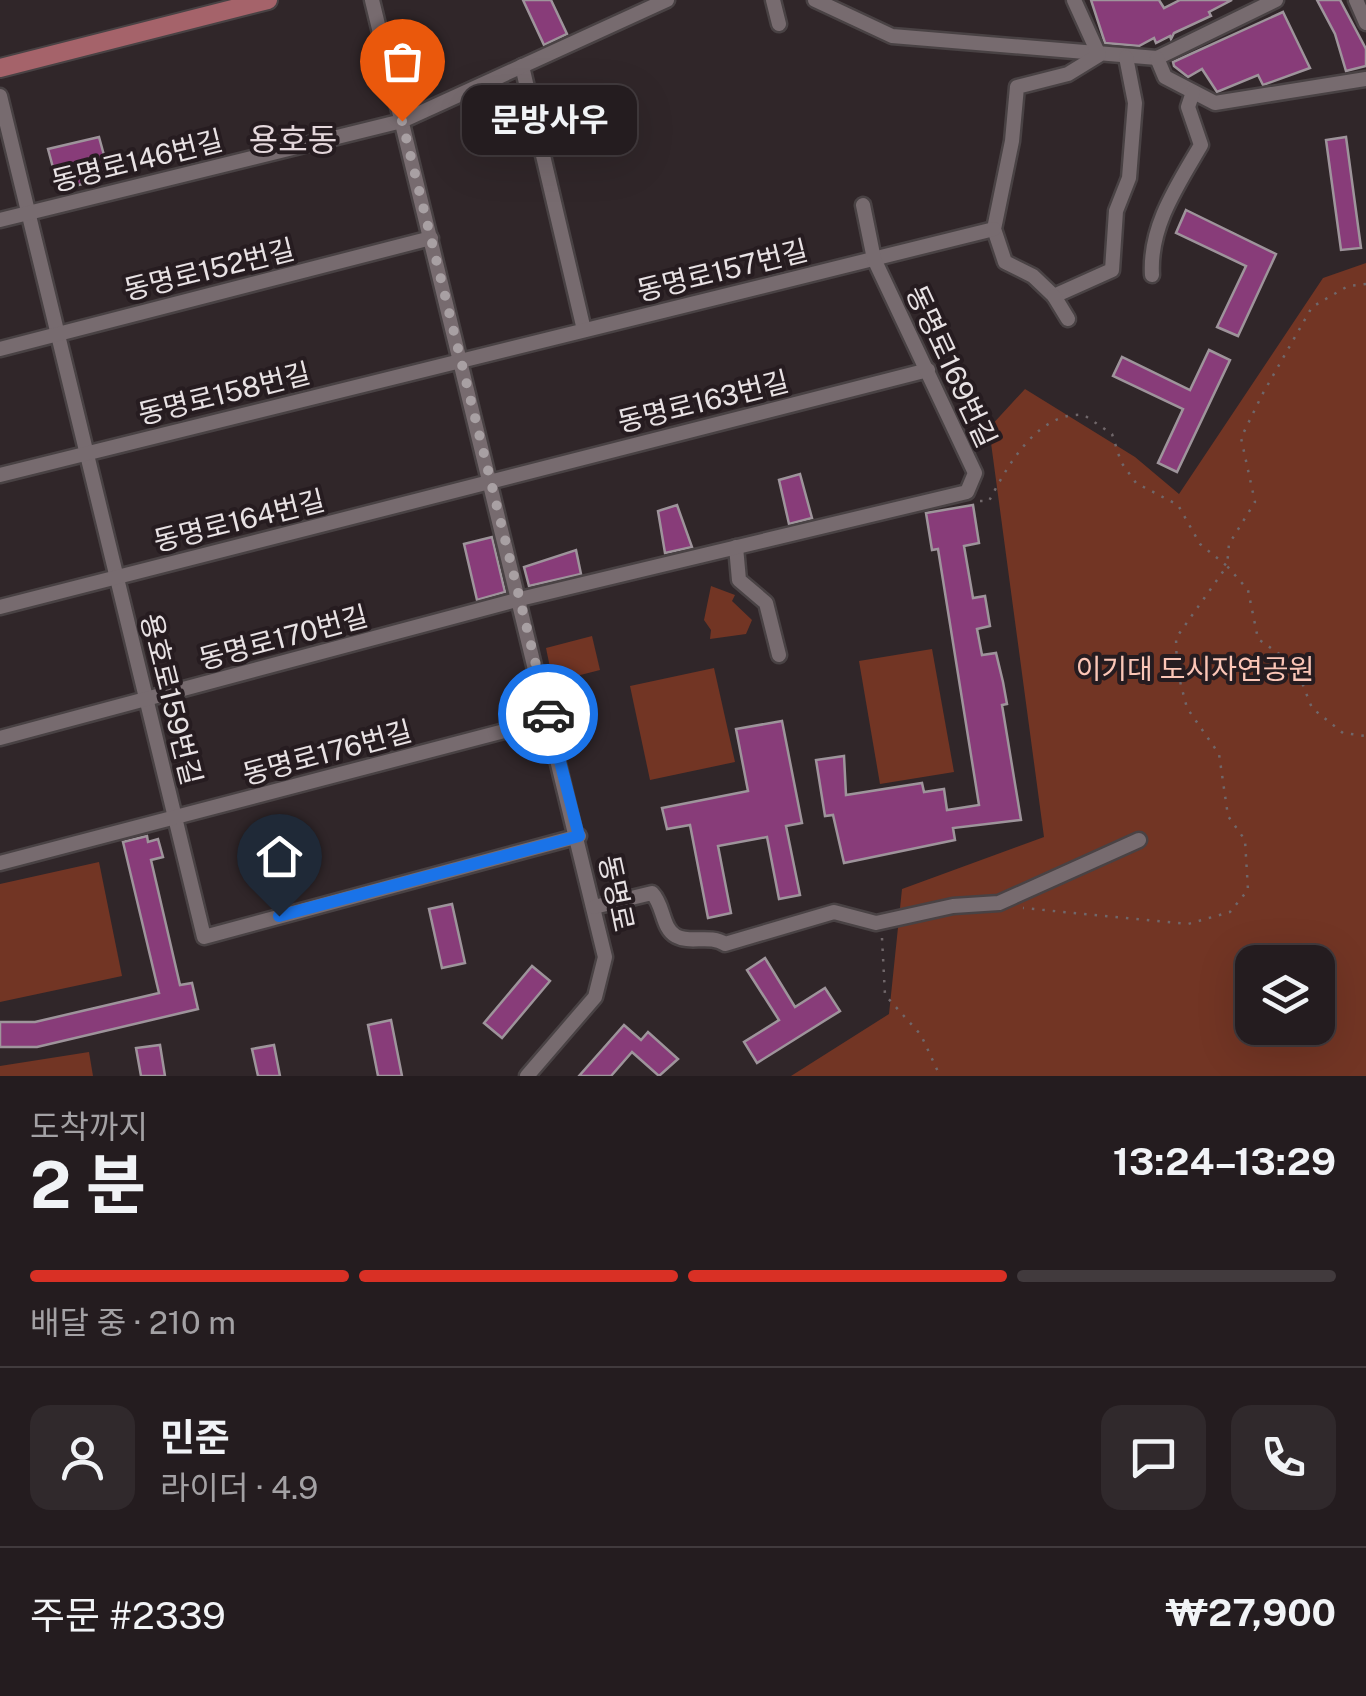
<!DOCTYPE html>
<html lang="ko">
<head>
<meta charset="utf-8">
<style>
  :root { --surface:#241c1f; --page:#30292c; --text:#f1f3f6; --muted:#a3a1a4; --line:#413a3d; --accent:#d93025 }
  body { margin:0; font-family:"Public Sans","Noto Sans KR",sans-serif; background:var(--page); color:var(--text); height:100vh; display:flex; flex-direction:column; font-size:38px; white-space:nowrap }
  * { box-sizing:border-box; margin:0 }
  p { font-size:32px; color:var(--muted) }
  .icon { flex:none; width:55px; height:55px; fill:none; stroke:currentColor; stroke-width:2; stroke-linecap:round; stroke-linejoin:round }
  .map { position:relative; height:1076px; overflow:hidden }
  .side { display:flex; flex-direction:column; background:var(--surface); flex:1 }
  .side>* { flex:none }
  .tools { position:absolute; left:1235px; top:945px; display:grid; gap:20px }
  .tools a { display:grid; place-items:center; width:100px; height:100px; border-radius:20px; background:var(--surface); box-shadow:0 10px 40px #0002,0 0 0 2px var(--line); font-size:50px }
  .pin { position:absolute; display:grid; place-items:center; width:85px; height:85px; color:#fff; margin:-102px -42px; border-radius:50% 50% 50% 0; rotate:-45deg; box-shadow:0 0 10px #0007 }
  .pin .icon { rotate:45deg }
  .courier { position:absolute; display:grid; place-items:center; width:100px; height:100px; margin:-50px; border:8px solid #1a73e8; border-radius:50%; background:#fff; color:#222; box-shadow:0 2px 12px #0007 }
  .bubble { position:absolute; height:70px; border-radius:20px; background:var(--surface); box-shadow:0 10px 40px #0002,0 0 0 2px var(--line); font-size:32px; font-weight:700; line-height:70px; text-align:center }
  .headline em { font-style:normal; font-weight:700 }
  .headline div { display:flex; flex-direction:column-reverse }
  .headline { display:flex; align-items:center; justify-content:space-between; height:170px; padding:0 30px }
  h1 { font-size:65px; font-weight:700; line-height:75px }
  .bar { display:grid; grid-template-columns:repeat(4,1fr); gap:15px 10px; align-content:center; height:120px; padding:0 30px }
  .bar i { height:12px; border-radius:8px; background:var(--line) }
  .bar .current { background:var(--accent) }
  .bar p { grid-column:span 4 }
  .line { display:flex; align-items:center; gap:25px; padding:0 30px; border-top:2px solid var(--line) }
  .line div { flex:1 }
  .round { display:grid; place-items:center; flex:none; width:105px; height:105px; border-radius:20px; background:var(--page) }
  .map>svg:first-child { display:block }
</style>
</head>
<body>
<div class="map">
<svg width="1366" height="1076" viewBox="0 0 1366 1076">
  <rect width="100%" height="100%" fill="#302629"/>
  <!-- green -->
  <g fill="#723524" fill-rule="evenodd">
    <path d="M1366 263V1076H791L889 1014 902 889 1044 837 989 428 1025 389 1135 457 1179 494 1323 278ZM1252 962H1318V1028H1252Z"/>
    <polygon points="711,586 735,595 732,601 752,620 746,634 710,639 711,630 704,620"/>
    <polygon points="592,636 600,670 553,682 546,648"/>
    <polygon points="932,649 954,772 880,784 859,661"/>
    <polygon points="714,668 735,762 650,780 630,686"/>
    <polygon points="99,862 122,976 0,1002 0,884"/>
    <polygon points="89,1052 93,1076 0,1076 0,1066"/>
  </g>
  <!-- building -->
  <g fill="#883c79" stroke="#9e949b" stroke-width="2.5">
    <polygon points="523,0 551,0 567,34 544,45"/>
    <polygon points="1091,0 1159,0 1164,8 1180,0 1232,0 1209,12 1211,16 1174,33 1171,39 1170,36 1156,43 1154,38 1139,46 1105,43"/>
    <polygon points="1317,0 1340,0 1366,49 1366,66 1346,71 1335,34"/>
    <polygon points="1283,12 1310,68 1263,85 1258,75 1217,92 1202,69 1188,77 1174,66 1173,62"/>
    <polygon points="99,137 110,177 59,190 48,149"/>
    <polygon points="1346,137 1361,248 1341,250 1326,140"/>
    <polygon points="1186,210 1276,254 1238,336 1217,327 1246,266 1176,233"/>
    <polygon points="1209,350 1230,360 1177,472 1158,463 1183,409 1113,376 1122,357 1190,390"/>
    <polygon points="800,474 812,518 789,524 779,480"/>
    <polygon points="677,505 692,547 665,553 658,511"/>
    <polygon points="973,505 979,543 964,546 973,598 985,596 990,626 977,629 982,655 996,653 1003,682 1007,704 1002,705 1021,820 953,828 955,840 844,863 833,815 825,816 816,760 844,756 846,795 922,783 924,792 944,789 947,810 979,805 938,549 932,550 926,513"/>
    <polygon points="492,537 505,592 477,600 464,544"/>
    <polygon points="576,550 581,574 529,586 524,567"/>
    <polygon points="782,721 802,823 786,826 800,895 779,899 767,837 718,846 731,913 708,918 690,825 667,829 662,808 748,791 736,729"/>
    <polygon points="147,836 148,842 158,839 163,857 151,860 180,985 192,983 198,1009 37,1047 0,1047 0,1022 35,1022 159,993 123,842"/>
    <polygon points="452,904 465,963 442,968 429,909"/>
    <polygon points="765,958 795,1007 825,988 840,1011 757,1063 744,1042 779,1020 747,970"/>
    <polygon points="532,966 550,981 502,1038 484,1023"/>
    <polygon points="391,1020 402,1076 378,1076 368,1025"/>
    <polygon points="624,1025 641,1040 648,1032 678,1059 659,1076 632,1052 611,1076 579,1076"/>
    <polygon points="160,1045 165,1076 141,1076 136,1048"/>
    <polygon points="274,1045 280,1076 258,1076 252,1049"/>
  </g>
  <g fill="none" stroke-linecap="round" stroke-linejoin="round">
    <!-- minor casing -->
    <g stroke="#494244" stroke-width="19">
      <g id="minor">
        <polyline points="372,0 605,957 595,997 527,1076"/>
        <polyline points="773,0 779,24"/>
        <polyline points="815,0 892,36 1157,58 1276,0"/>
        <polyline points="1074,0 1099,55 1068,74 1017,87 1012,141 994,229 1005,262 1033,276 1054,296 1112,270 1116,211 1129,178 1135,103 1126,57"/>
        <polyline points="1356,0 1366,23"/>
        <polyline points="1157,58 1165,77 1215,103 1366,79"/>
        <polyline points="522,66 584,330"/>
        <polyline points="0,96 204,937 579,836"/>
        <polyline points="0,220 402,121 667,0"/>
        <path d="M1152 275C1149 227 1177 186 1201 145L1188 107 1193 92"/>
        <polyline points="1054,296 1068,319"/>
        <polyline points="0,349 431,238"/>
        <polyline points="0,475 994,229"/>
        <polyline points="736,547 739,580 766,603 779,655"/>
        <polyline points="0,607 928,370"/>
        <polyline points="0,738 520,599 967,492 975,473 874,259 863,205"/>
        <polyline points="0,863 550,719"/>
        <path d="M594 907 652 893C664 905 662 929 676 936 690 944 710 934 725 944L834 912 876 923 953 906 999 903 1139 840"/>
      </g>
    </g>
    <!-- major casing -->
    <g stroke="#494244" stroke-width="22">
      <polyline id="major" points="0,68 268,0"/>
    </g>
    <!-- path -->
    <g stroke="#70676a" stroke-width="2.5" stroke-dasharray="2.5 8" stroke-linecap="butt">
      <polyline points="1366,284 1348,286 1312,307 1262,395 1241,438 1255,502 1229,544 1227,566 1248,590 1258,639 1295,665 1312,708 1343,733 1366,736"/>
      <path d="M980 501H989C1007 467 1037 411 1084 415L1112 434 1121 462 1136 483 1178 505 1200 544 1227 566 1176 638 1177 670 1187 708 1219 754 1228 816 1245 840 1248 890 1230 912 1188 924 1023 908"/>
      <polyline points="882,938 885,995 921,1035 940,1076"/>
    </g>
    <!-- minor -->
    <use href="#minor" stroke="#776b6f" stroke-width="14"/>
    <!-- major -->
    <use href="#major" stroke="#a5636a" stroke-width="18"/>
  </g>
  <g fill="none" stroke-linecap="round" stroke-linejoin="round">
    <!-- done -->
    <polyline stroke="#a8a0a3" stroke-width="10" stroke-dasharray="0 18" points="402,121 548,714"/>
    <!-- route -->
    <polyline stroke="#1a73e8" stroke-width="12" points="279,916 579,836 548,714"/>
  </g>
  <g text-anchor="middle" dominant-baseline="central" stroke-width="8" stroke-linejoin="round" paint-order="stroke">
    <!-- street labels -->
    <g font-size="28" fill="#e8e2e4" stroke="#261c20">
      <text transform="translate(137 160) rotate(-14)">동명로146번길</text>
      <text transform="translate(209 269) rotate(-14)">동명로152번길</text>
      <text transform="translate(722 270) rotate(-14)">동명로157번길</text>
      <text transform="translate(952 366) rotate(65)">동명로169번길</text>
      <text transform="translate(224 393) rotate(-14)">동명로158번길</text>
      <text transform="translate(703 401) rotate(-14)">동명로163번길</text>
      <text transform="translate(239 520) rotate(-14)">동명로164번길</text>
      <text transform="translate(283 637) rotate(-15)">동명로170번길</text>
      <text transform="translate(172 699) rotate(76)">용호로159번길</text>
      <text transform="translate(327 752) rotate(-15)">동명로176번길</text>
      <text transform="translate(617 893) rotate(78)">동명로</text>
    </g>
    <!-- park labels -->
    <g font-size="28" fill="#fbc6b7" stroke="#261c20">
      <text x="1195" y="668">이기대 도시자연공원</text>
    </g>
    <!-- quarter labels -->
    <g font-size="32" fill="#e4d7db" stroke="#261c20">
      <text x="293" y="139">용호동</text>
    </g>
  </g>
</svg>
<div class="tools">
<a><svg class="icon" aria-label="layers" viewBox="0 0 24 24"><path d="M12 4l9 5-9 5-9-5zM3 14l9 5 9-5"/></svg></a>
</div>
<div class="pin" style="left:402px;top:121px;background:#ea580c"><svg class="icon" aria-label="bag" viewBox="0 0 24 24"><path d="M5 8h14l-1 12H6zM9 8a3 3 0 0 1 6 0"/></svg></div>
<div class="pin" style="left:279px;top:916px;background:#1f2937"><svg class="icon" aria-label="home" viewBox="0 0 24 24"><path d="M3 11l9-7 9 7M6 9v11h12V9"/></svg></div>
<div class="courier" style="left:548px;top:714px"><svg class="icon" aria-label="car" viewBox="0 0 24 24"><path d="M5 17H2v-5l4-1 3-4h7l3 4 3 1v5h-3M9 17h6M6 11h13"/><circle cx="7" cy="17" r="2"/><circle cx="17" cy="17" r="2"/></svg></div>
<div class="bubble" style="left:462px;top:85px;width:175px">문방사우</div>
</div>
<section class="side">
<div class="headline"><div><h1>2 분</h1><p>도착까지</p></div><em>13:24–13:29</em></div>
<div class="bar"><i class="current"></i><i class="current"></i><i class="current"></i><i></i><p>배달 중 · 210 m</p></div>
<div class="line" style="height:180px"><a class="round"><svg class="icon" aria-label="person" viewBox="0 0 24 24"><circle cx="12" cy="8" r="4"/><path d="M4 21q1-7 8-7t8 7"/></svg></a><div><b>민준</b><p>라이더 · 4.9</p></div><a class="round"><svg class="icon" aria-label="chat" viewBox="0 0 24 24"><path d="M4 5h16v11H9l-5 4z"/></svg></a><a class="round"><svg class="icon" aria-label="phone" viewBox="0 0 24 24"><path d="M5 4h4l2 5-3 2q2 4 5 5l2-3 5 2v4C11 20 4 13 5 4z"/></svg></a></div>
<div class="line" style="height:130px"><div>주문 #2339</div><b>₩27,900</b></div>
</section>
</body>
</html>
